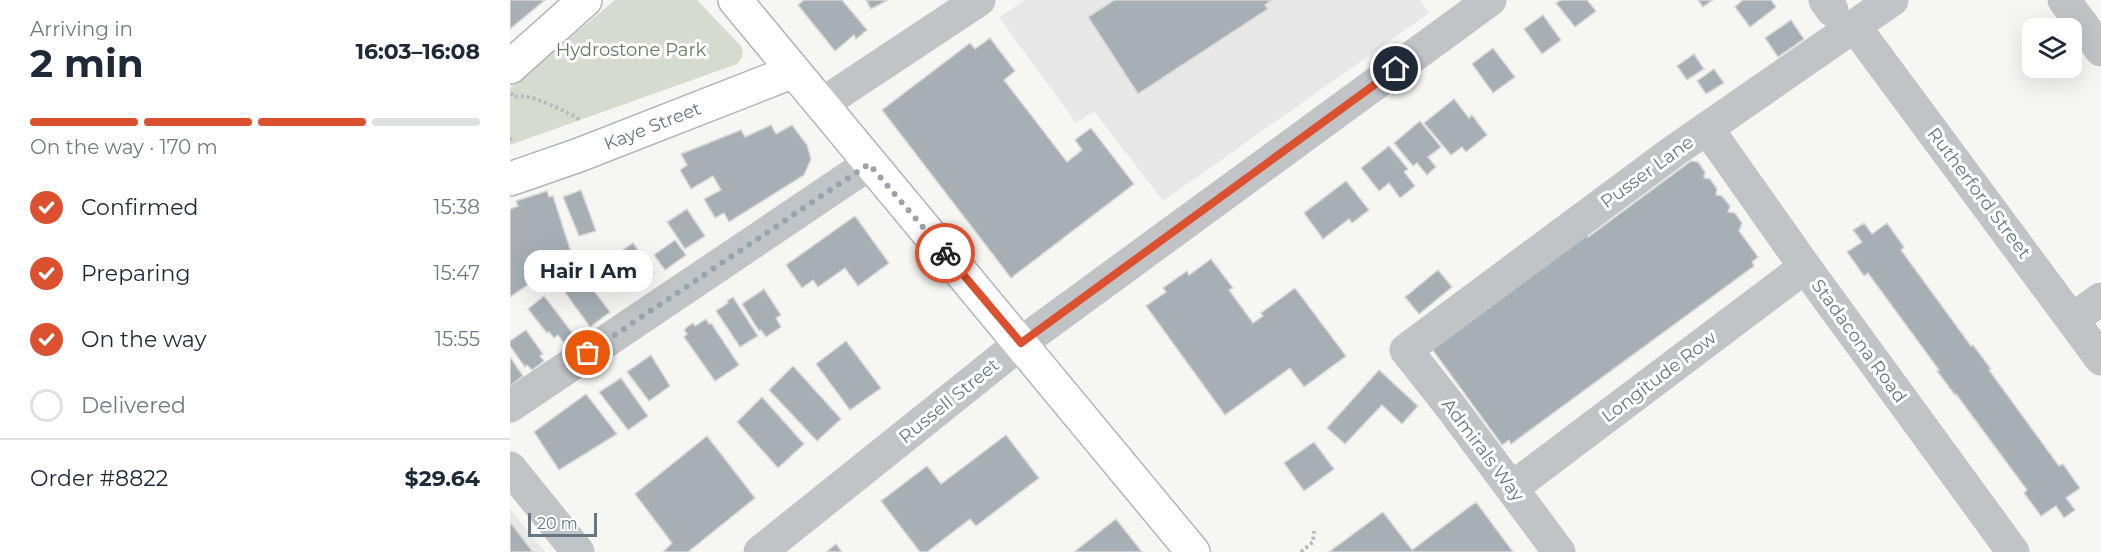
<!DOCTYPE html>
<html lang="en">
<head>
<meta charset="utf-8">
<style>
  :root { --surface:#fff; --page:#f2f2f3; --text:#1f2937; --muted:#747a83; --line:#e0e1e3; --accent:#db502e }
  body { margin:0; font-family:Montserrat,sans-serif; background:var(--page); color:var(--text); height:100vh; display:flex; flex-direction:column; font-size:22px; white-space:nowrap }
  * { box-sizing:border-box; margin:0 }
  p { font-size:20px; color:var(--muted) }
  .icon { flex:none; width:33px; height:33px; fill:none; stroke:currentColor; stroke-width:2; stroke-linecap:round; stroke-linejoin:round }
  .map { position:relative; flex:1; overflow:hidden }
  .sheet { display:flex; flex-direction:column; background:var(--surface); width:510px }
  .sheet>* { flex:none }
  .tools { position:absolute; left:1512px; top:18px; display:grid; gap:12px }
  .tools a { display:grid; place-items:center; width:60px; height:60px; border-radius:12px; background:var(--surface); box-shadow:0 6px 24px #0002; font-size:30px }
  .scale { position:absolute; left:18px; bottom:15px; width:69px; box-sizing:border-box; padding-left:6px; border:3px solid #677783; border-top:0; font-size:16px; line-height:21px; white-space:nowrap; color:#677783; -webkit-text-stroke:4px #fff; paint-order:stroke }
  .pin { position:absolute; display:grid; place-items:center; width:51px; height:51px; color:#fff; margin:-26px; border:3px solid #fff; border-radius:50%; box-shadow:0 2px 6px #0007 }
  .courier { position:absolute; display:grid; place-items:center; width:60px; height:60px; margin:-30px; border:4px solid #db502e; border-radius:50%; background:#fff; color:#222; box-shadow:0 2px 8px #0007 }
  .bubble { position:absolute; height:42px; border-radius:18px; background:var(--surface); box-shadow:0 6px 24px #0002; font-size:20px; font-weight:700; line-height:42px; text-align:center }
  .summary em { font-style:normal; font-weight:700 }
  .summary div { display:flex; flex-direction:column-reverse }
  .summary { display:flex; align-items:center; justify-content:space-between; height:102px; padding:0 30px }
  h1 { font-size:39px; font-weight:700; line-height:45px }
  .bar { display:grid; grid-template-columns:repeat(4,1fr); gap:9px 6px; align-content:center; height:72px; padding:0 30px }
  .bar i { height:8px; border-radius:4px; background:var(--line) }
  .bar .selected { background:var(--accent) }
  .bar p { grid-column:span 4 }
  .line { display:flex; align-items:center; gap:15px; padding:0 30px; border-top:2px solid var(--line) }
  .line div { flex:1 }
  ol { padding:0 30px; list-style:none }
  li { display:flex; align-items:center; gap:18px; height:66px }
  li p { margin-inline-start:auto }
  li .icon { padding:6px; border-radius:50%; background:var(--accent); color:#fff; stroke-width:4 }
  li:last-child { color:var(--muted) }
  li i { width:33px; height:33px; border:3px solid var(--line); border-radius:50% }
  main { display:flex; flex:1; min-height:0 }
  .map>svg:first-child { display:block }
</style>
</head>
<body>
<main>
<section class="sheet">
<div class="summary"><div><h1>2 min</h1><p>Arriving in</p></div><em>16:03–16:08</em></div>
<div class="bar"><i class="selected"></i><i class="selected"></i><i class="selected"></i><i></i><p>On the way · 170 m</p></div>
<ol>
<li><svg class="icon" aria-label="check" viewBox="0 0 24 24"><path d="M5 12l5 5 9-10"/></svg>Confirmed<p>15:38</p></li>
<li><svg class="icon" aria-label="check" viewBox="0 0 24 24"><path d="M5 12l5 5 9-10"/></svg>Preparing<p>15:47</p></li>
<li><svg class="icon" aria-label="check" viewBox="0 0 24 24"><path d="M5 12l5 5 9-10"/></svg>On the way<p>15:55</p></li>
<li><i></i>Delivered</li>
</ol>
<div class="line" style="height:78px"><div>Order #8822</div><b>$29.64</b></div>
</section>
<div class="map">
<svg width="1591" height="552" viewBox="0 0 1591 552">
  <rect width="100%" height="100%" fill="#f6f6f3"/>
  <!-- built -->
  <g fill="#e7e8e7">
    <polygon points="515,0 910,0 919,13 653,201 584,111 566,123 489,17"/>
    <polygon points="0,509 35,552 0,552"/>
  </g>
  <!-- green -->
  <path fill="#d6dbd2" d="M105 0H187L231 46C234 54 233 58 227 64L0 145V88Z"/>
  <!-- building -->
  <g fill="#a7afb4" stroke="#d8d8d6" stroke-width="1.5">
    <polygon points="0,0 35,0 0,29"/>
    <polygon points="294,0 332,0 357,30 346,39 344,35 325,51 288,5"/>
    <polygon points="356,0 378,0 361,9"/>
    <polygon points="604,0 762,0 755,5 758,9 628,94 578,17"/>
    <polygon points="1051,0 1077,0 1086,11 1065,27 1046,3"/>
    <polygon points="1188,0 1203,0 1193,7"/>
    <polygon points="1233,0 1261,0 1266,7 1240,27 1225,7"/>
    <polygon points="1033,15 1051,40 1032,54 1014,29"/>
    <polygon points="1281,20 1294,39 1268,57 1255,38"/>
    <polygon points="480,38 505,71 494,80 557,162 572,150 565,140 581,128 624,184 501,278 372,110 460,43 465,49"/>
    <polygon points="983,48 1005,77 983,93 962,64"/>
    <polygon points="1184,54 1194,69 1177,80 1167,66"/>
    <polygon points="1204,69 1214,83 1196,94 1187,81"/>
    <polygon points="944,99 959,118 962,115 977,135 956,152 952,147 941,155 914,123"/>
    <polygon points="910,121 931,147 918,157 926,167 917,175 907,163 903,166 884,143"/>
    <polygon points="261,125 266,134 282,125 297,145 301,159 294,175 219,222 214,213 205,218 194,199 211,190 203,176 181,189 170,170 177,165 171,154 231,130 235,137"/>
    <polygon points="879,146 898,169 894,172 905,186 890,198 879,183 869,191 851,168"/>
    <polygon points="1181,161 1188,162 1195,172 1194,178 1200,179 1207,189 1206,195 1212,196 1220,206 1218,212 1225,213 1232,223 1229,231 1248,257 1242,262 1244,266 1001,444 999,440 992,445 922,349 1077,235 1078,237"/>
    <polygon points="836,181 859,210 842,223 839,219 813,239 794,213"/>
    <polygon points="71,190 86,231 69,236 53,197"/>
    <polygon points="37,191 39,197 43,196 62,255 0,297 0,209 8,206 6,201"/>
    <polygon points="177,209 195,236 175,249 157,222"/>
    <polygon points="345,216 379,263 348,286 335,268 308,287 303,280 292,288 276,265"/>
    <polygon points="1354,223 1362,234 1377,223 1394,247 1391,250 1461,346 1463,345 1481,369 1479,370 1549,466 1553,464 1570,488 1556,498 1565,510 1554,518 1546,506 1531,516 1514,493 1517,490 1446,394 1445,395 1427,371 1429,370 1358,273 1354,276 1337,252 1352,242 1343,230"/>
    <polygon points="165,240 176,255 155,270 144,255"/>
    <polygon points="123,243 144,273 115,292 95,262"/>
    <polygon points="701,259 723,288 719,290 743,323 753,316 751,313 785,288 836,356 794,387 780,368 715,415 636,306 656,292 653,288 677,271 679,275"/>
    <polygon points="928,270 942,287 909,314 895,297"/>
    <polygon points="73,276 100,312 80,327 54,291"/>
    <polygon points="254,289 271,315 266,318 271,327 256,337 251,330 249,331 232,304"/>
    <polygon points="34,296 64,335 54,343 48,335 44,338 39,332 37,333 18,309"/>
    <polygon points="223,297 248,336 230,347 206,311 218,303 217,301"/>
    <polygon points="196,319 199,324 201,323 229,365 205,381 174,337 177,334 174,330 178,326 183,323 185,326"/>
    <polygon points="16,330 33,354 30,356 34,361 22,370 17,365 15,367 0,346 0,341"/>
    <polygon points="336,341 371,388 340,410 306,364"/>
    <polygon points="141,355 160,386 139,401 117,372"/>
    <polygon points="0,357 13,376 1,385 0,383"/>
    <polygon points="283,366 331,419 307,441 259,390"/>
    <polygon points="869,370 908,406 892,424 872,405 835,444 817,428"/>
    <polygon points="111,378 138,416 118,430 89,392"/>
    <polygon points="76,394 107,434 49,470 24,432"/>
    <polygon points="252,397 294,444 268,468 227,422"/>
    <polygon points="496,435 529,478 466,526 460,519 417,552 410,552 371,501 417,466 431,484"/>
    <polygon points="197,436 245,498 178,552 153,552 162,543 125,494"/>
    <polygon points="804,442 824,469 794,491 774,463"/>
    <polygon points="966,502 1003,552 819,552 873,512 902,550"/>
    <polygon points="606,519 632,552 564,552"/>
    <polygon points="0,522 23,552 0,552"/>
    <polygon points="326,544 332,552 316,552"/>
  </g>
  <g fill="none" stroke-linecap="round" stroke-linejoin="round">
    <!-- major casing -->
    <g stroke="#b1b6ba" stroke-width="36">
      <g id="major">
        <polyline points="225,0 683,552"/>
        <polyline points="0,67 75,0"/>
        <path id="s1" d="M0 179 69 155 284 71"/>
      </g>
    </g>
    <!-- path -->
    <g stroke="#b8bbbd" stroke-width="4" stroke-dasharray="3 3" stroke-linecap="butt">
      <path d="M1 93 4 97C20 92 56 112 71 120"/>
      <polyline points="0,138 1,143"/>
      <polyline points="791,552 803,542 804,531"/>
    </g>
    <!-- minor -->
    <g stroke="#c0c4c7" stroke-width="33">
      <polyline points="1315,0 1322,10"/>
      <polyline points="1554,0 1591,50"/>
      <polyline points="1345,27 1591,359"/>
      <polyline points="312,104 469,0"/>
      <polyline points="1197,128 1295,267 1503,552"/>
      <polyline points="1563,319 1591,299"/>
      <polyline points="0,406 359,164"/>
      <polyline points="0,468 68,552"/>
      <polyline points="1002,488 1295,267"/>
      <polyline points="250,552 511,343 980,0"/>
      <polyline points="1049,552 941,407 896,350 1164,151 1382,0"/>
    </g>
    <!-- major -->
    <use href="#major" stroke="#fff" stroke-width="33"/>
  </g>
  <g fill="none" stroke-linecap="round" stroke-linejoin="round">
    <!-- done -->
    <polyline stroke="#99a3aa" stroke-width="6" stroke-dasharray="0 10.8" points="78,353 359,164 435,253"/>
    <!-- route -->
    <polyline stroke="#db502e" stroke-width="8" points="435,253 511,343 886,69"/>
  </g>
  <g text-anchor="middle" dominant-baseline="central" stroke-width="6" stroke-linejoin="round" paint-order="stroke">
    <!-- park labels -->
    <g font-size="18" fill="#6a7a65" stroke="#fff">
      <text x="121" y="50">Hydrostone Park</text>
    </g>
    <!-- street labels -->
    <g font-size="18" fill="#677783" stroke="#fff">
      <text stroke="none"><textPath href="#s1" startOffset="152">Kaye Street</textPath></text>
      <text transform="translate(1137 172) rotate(-36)">Pusser Lane</text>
      <text transform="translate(1469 193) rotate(53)">Rutherford Street</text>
      <text transform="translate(1349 341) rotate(54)">Stadacona Road</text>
      <text transform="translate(1149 377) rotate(-37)">Longitude Row</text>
      <text transform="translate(439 401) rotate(-39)">Russell Street</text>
      <text transform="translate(973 450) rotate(53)">Admirals Way</text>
    </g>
  </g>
</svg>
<div class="tools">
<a><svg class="icon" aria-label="layers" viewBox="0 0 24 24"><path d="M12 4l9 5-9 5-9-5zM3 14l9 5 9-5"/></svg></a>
</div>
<div class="scale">20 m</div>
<div class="pin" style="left:78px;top:353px;background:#ea580c"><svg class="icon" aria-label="bag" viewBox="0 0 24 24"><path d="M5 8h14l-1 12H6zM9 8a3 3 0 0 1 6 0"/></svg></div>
<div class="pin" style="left:886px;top:69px;background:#1f2937"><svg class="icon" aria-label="home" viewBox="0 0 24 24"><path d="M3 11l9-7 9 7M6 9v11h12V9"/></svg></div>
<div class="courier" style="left:435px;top:253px"><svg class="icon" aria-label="bike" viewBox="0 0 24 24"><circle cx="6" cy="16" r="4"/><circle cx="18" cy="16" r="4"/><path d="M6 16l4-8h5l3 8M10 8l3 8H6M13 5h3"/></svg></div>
<div class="bubble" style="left:14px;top:250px;width:129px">Hair I Am</div>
</div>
</main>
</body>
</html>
